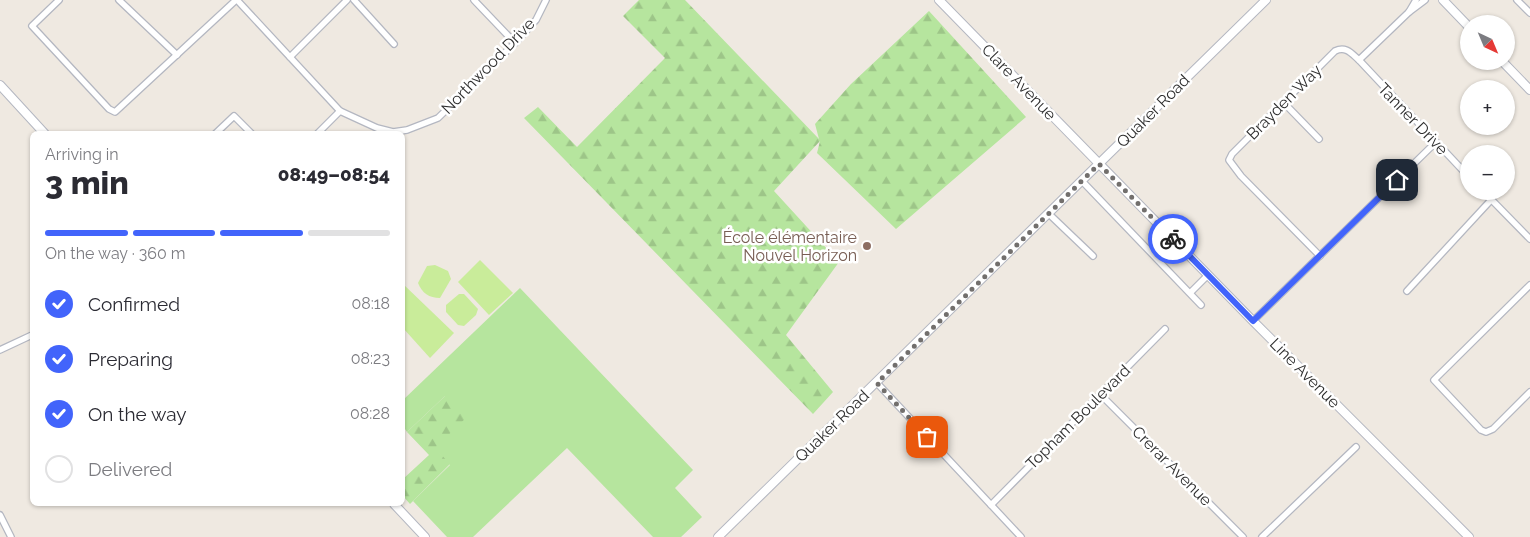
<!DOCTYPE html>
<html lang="en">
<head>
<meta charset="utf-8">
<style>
  :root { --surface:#fff; --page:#f7f7f7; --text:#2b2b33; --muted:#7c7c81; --line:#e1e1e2; --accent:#4264fb }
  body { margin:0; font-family:Raleway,sans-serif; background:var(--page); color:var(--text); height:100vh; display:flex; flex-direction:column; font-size:19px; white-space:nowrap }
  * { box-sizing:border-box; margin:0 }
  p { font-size:16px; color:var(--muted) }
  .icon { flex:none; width:28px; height:28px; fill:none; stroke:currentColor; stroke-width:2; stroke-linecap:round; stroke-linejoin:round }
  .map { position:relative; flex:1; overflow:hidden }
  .side { position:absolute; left:30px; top:131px; width:375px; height:375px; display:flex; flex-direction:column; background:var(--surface); border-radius:8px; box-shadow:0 1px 4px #0004 }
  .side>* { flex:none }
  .needle { width:32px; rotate:136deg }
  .fabs { position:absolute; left:1460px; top:15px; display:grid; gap:10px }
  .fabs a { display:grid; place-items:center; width:55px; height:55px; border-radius:50%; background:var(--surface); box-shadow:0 1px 4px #0004; font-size:25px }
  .pin { position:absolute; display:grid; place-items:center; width:42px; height:42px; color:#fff; margin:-21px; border-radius:10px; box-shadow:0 2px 8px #0006 }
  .courier { position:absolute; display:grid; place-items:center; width:50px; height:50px; margin:-25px; border:4px solid #4264fb; border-radius:50%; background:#fff; color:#222; box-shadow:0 1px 6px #0007 }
  .overview em { font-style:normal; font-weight:800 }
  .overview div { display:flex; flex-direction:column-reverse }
  .overview { display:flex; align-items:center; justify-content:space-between; height:85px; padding:0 15px }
  h1 { font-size:32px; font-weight:800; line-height:38px }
  .bar { display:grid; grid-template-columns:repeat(4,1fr); gap:8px 5px; align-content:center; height:60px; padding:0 15px }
  .bar i { height:6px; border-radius:4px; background:var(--line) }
  .bar .active { background:var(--accent) }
  .bar p { grid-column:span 4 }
  ol { padding:0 15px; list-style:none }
  li { display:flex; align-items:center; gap:15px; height:55px }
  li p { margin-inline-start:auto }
  li .icon { padding:5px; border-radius:50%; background:var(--accent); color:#fff; stroke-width:4 }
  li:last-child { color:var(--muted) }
  li i { width:28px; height:28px; border:2px solid var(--line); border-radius:50% }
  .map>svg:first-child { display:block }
</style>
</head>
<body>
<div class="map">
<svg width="1530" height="537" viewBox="0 0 1530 537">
  <defs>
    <pattern id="forest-firs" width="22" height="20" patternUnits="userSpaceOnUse" patternTransform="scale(1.25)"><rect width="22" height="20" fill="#b6e59e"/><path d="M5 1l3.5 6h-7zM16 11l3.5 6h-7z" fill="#9dc588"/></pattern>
  </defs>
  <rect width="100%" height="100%" fill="#efe9e1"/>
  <!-- grass -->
  <polygon fill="#b6e59e" points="520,288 693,470 675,488 702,517 681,537 653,537 567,448 473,537 447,537 413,501 450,465 434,448 445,396 407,432 403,426 403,400"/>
  <!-- forest -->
  <g fill="url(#forest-firs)">
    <polygon points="639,0 685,0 819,139 815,124 851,84 929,11 1026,117 896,229 817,153 820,141 774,191 839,262 786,335 833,392 813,414 524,118 538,107 577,147 665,58 623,16"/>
    <polygon points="445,396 466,418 435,448 450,464 410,504 403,496 403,479 429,455 407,432"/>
  </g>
  <!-- pitch -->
  <g fill="#c9ec9a">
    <polygon points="480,260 513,293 489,315 458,282"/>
    <path d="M435 265 448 271 451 279 440 298C429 298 422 293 418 283L427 266Z"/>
    <polygon points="403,284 454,333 430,358 403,328"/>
    <polygon points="459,294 464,294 478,309 476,315 464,326 458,325 446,312 446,305"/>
  </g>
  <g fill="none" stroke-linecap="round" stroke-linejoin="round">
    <!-- street casing -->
    <g stroke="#b4b7c1" stroke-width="8">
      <g id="street">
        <polyline points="59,0 32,26 109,109 115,112 236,0"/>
        <polyline points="119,0 177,55"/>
        <polyline points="237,0 340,111 377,128 393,132 407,130 438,118 515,43 536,20 546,0"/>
        <polyline points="354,0 394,44"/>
        <polyline points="474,0 515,43"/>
        <polyline points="1517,0 1530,13"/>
        <polyline points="1409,12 1425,0"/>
        <polyline points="290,57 347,0"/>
        <polyline points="1359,60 1409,12 1416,0"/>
        <polyline points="1284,103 1319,139"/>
        <polyline points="215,134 234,116 252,134"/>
        <polyline points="317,134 340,111"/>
        <polyline points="1082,181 1201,305"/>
        <polyline points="1483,191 1530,239"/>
        <polyline points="1049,214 1093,256"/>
        <path d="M1320 256 1241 176 1229 160 1232 154 1335 51C1346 46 1351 53 1359 60L1469 177"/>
        <polyline points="1530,285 1434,380 1481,430 1486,432 1493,429 1530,392"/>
        <polyline points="1407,291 1491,200"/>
        <polyline points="1191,292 1208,275"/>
        <polyline points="1253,321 1436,142"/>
        <polyline points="0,350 32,335"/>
        <polyline points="877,383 1021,537"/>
        <polyline points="1101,395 1243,537"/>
        <polyline points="991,505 1165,329"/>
        <polyline points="0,515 11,537"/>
        <polyline points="1262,537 1356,447"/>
      </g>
    </g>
    <!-- secondary casing -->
    <g stroke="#b4b7c1" stroke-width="10">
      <g id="secondary">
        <polyline points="939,0 1253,321 1469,537"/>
        <polyline points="1443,0 1469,27"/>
        <polyline points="1502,61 1530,90"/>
        <polyline points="0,85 45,134"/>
        <polyline points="394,504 425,537"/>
        <polyline points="718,537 1266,0"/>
      </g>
    </g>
    <!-- street -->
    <use href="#street" stroke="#fff" stroke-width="5.5"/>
    <!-- secondary -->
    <use href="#secondary" stroke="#fff" stroke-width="8"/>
  </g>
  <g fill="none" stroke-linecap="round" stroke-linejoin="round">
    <!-- done -->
    <polyline stroke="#726f6d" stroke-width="5" stroke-dasharray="0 9" points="927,437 877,383 1099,164 1173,239"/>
    <!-- route -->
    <polyline stroke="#4264fb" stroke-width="6" points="1173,239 1253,321 1397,180"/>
  </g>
  <!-- markers -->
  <circle fill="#8d6e63" stroke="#fff" stroke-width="2" cx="867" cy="246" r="5"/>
  <g text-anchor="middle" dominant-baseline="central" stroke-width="5" stroke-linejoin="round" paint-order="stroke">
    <!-- street labels -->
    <g font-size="16" fill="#2e2e2e" stroke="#fff">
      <text transform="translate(488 66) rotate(-46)">Northwood Drive</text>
      <text transform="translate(1019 82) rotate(46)">Clare Avenue</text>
      <text transform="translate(1284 102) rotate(-45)">Brayden Way</text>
      <text transform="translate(1153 111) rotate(-45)">Quaker Road</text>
      <text transform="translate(1413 119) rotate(46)">Tanner Drive</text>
      <text transform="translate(1305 373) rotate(45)">Line Avenue</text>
      <text transform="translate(1078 417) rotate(-45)">Topham Boulevard</text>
      <text transform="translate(832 426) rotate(-44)">Quaker Road</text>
      <text transform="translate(1172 466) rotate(45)">Crerar Avenue</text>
    </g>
    <!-- education labels -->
    <g font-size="16" fill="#785e54" stroke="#fff" text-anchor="end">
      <text x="857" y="237">École élémentaire<tspan x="857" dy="18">Nouvel Horizon</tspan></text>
    </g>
  </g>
</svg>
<div class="fabs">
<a><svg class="needle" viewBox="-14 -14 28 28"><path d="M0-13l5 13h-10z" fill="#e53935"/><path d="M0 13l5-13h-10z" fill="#7c7c81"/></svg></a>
<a>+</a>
<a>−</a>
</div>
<div class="pin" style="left:927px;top:437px;background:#ea580c"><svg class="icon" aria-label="bag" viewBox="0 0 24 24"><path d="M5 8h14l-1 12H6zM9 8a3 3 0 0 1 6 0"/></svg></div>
<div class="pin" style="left:1397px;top:180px;background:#1f2937"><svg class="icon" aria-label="home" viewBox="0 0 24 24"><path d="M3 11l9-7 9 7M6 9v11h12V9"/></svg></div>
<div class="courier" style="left:1173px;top:239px"><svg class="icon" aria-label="bike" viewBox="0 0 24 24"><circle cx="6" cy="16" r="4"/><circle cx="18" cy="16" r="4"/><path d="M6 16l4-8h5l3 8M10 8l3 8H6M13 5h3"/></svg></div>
<section class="side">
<div class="overview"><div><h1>3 min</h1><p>Arriving in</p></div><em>08:49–08:54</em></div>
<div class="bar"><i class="active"></i><i class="active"></i><i class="active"></i><i></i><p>On the way · 360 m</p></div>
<ol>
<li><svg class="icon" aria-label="check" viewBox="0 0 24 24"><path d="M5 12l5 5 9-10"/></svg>Confirmed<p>08:18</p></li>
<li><svg class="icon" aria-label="check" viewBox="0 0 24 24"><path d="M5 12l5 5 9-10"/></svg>Preparing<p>08:23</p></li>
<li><svg class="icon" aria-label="check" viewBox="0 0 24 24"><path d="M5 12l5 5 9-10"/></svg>On the way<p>08:28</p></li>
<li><i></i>Delivered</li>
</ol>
</section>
</div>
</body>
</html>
